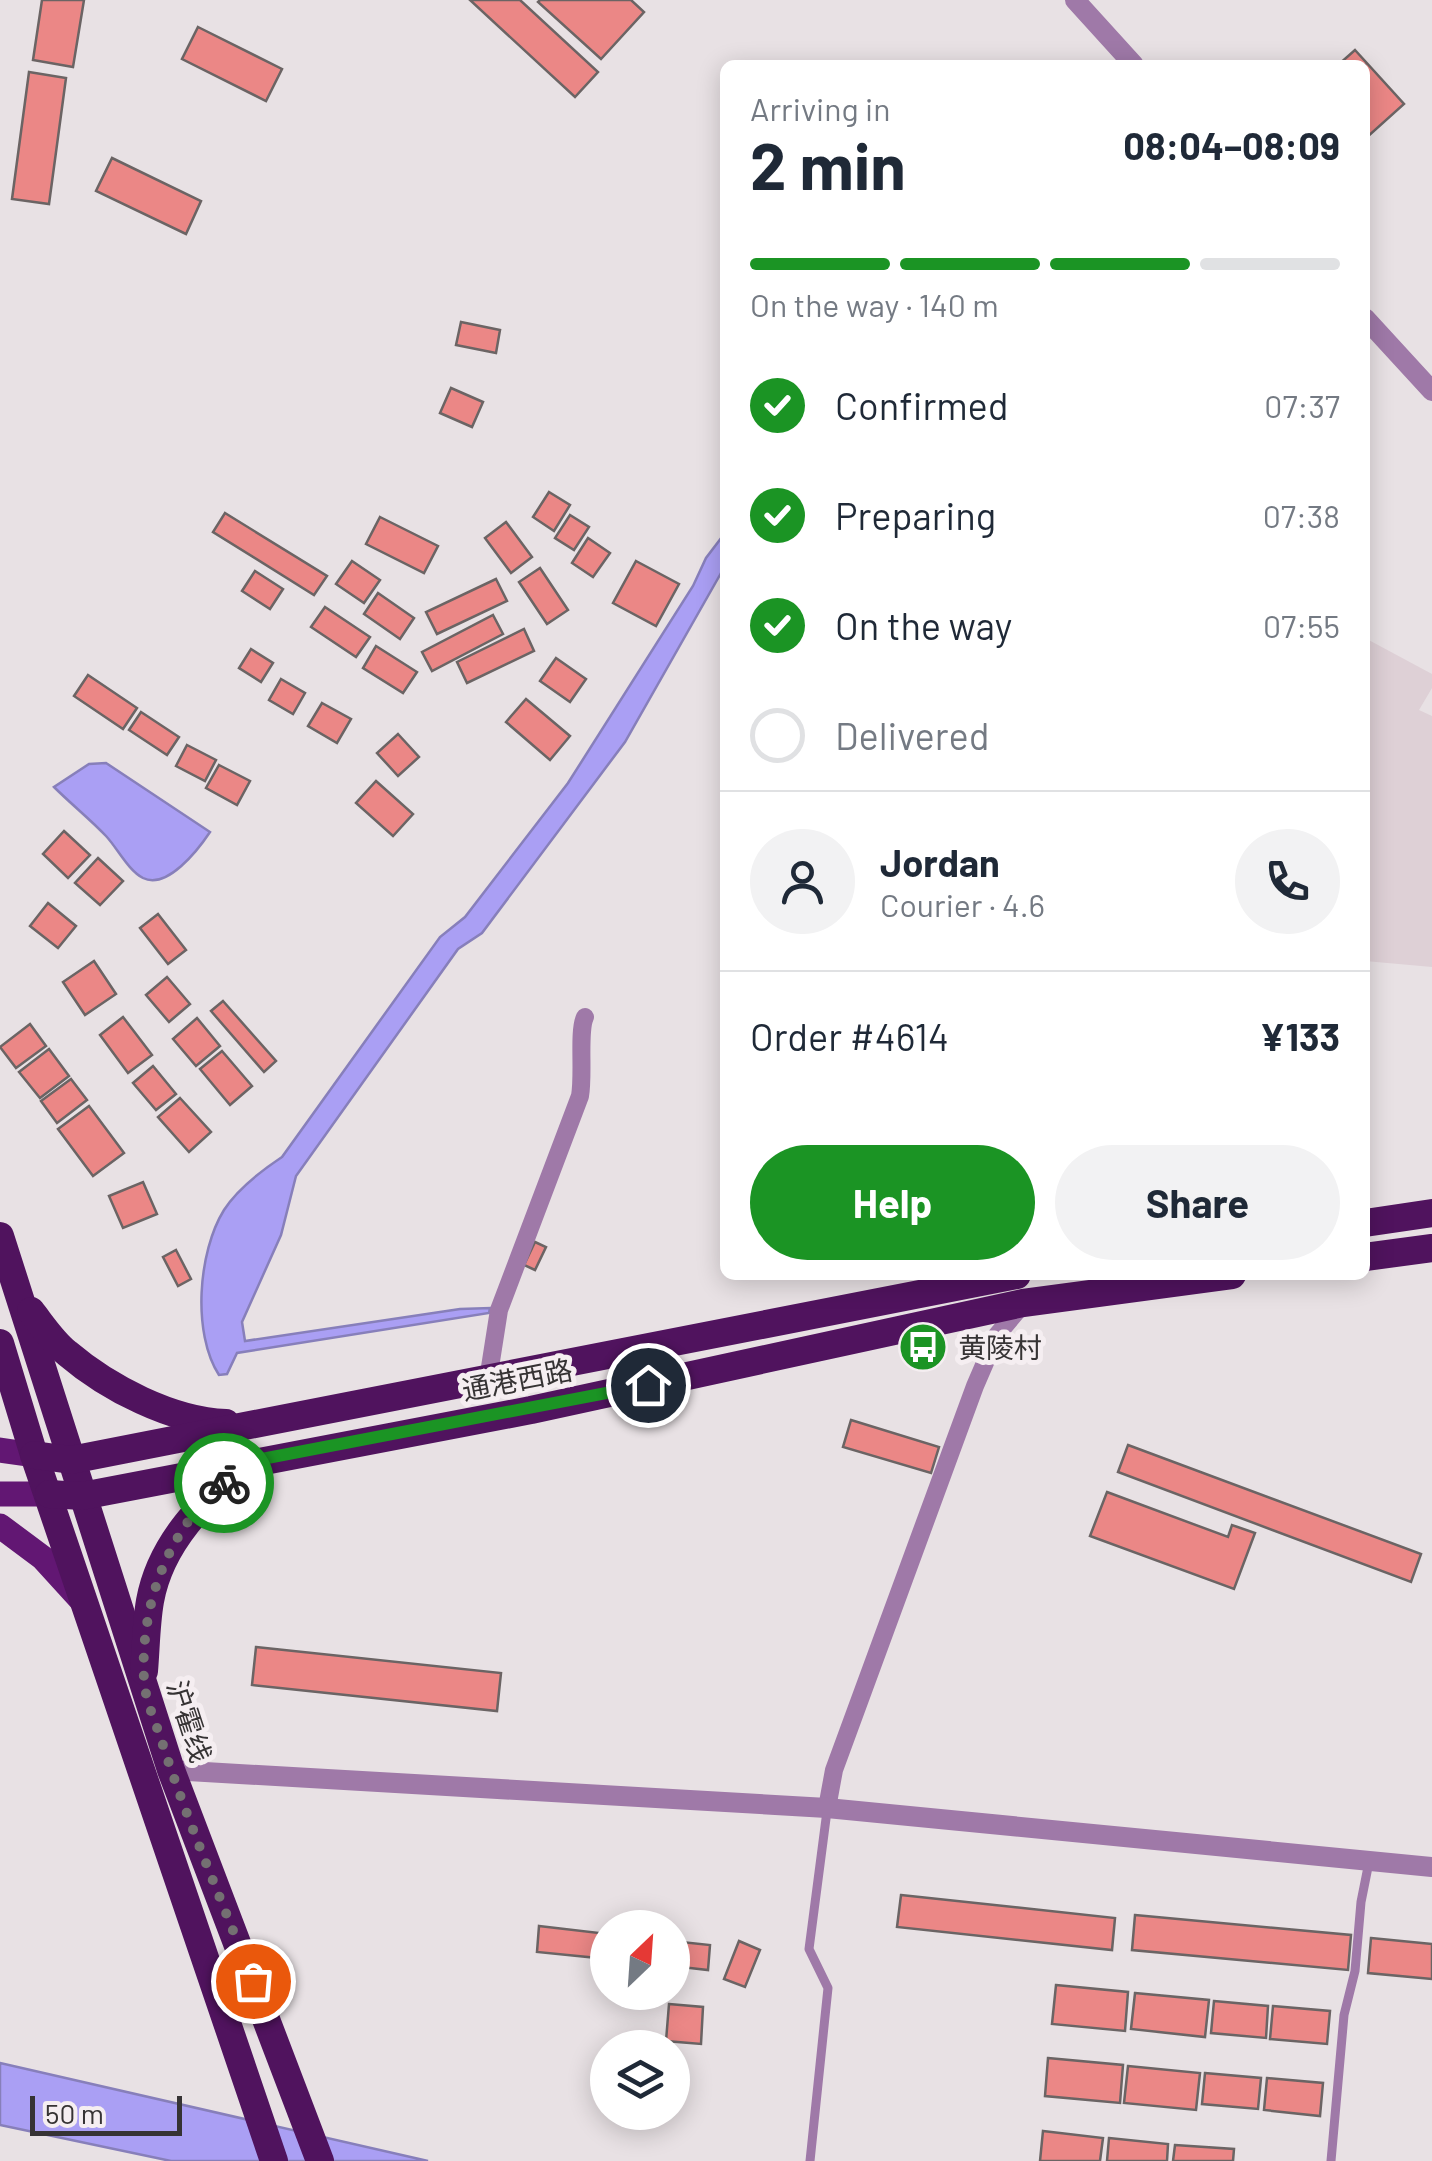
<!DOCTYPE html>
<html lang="en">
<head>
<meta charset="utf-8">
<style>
  :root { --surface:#fff; --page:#f2f2f3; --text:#1f2937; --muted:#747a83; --line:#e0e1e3; --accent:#1b9424 }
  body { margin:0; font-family:Barlow,"Noto Sans SC",sans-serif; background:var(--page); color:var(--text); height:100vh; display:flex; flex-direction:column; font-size:38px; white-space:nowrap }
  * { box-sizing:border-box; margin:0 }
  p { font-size:32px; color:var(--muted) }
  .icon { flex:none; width:55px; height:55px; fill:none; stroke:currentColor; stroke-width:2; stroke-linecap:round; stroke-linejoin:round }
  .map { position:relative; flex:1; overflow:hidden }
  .sheet { position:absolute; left:720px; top:60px; width:650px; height:1220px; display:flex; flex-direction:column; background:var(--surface); border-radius:15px; box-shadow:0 5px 25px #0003 }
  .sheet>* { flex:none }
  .needle { width:65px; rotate:25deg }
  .controls { position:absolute; left:590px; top:1910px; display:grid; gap:20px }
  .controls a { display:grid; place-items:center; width:100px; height:100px; border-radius:50%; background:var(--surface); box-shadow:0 5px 25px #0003; font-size:50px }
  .scale { position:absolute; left:30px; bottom:25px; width:152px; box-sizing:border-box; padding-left:10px; border:5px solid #363334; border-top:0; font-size:28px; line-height:35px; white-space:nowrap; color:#363334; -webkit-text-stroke:8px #f5eef1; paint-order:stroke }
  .pin { position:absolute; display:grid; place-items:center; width:85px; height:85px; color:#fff; margin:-42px; border:5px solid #fff; border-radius:50%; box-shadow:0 2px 10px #0007 }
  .courier { position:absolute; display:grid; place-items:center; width:100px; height:100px; margin:-50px; border:8px solid #1b9424; border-radius:50%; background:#fff; color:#222; box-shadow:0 2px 12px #0007 }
  .headline em { font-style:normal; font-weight:700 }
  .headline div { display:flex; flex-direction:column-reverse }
  .headline { display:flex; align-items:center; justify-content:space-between; height:170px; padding:0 30px }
  h1 { font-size:65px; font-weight:700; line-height:75px }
  .bar { display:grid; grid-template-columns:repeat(4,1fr); gap:15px 10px; align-content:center; height:120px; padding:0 30px }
  .bar i { height:12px; border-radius:8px; background:var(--line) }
  .bar .selected { background:var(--accent) }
  .bar p { grid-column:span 4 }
  .line { display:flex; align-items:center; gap:25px; padding:0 30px; border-top:2px solid var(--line) }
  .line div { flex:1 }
  .round { display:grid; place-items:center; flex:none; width:105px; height:105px; border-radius:52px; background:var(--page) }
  ol { padding:0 30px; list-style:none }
  li { display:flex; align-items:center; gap:30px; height:110px }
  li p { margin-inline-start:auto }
  li .icon { padding:10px; border-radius:50%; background:var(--accent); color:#fff; stroke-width:4 }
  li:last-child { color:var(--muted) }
  li i { width:55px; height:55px; border:5px solid var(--line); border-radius:50% }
  .cta { display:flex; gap:20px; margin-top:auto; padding:20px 30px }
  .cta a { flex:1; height:115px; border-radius:60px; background:var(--accent); color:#fff; font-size:40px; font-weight:700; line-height:115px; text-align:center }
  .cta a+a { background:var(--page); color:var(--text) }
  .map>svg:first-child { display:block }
</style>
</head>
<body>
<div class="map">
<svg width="1432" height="2161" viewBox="0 0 1432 2161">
  <rect width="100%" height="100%" fill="#e8e1e4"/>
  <!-- built -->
  <polygon fill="#ded0d6" points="1365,638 1432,674 1432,688 1419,710 1432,716 1432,967 1365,961"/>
  <!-- water -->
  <g fill="#aa9ff4" stroke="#877fba" stroke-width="2.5">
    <path d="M725 533V566L625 742 482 933 458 949 296 1176 281 1235 242 1322 245 1341 460 1309 490 1308 489 1313 237 1353 227 1374 219 1375C192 1333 198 1252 224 1210 238 1188 261 1171 282 1157L440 937 465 917 568 783 693 586 706 558Z"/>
    <path d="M106 763 210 832C198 850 167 890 143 878 128 870 118 849 106 836 90 819 71 804 54 787L89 764Z"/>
    <polygon points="0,2063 428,2161 171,2161 0,2125"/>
  </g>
  <!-- building -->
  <g fill="#eb8786" stroke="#6b6464" stroke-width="2.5">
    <polygon points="42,0 84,0 73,67 33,60"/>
    <polygon points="470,0 520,0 598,72 575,97"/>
    <polygon points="540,0 631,0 644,12 601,59 538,2"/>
    <polygon points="198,27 282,69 266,101 182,59"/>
    <polygon points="1355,50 1404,104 1365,139 1365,65 1338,65"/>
    <polygon points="29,72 66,78 49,204 12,199"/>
    <polygon points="112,158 201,201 186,234 96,191"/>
    <polygon points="461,322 500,330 496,353 456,345"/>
    <polygon points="451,388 483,402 472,427 440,413"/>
    <polygon points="549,492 570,505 554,531 533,517"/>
    <polygon points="225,513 327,576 314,595 213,532"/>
    <polygon points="570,515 589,527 574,550 555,538"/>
    <polygon points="380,517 438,546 424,573 366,544"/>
    <polygon points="506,522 532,557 511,573 485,538"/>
    <polygon points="588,538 610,553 593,577 572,563"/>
    <polygon points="352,561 380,580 364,603 336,584"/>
    <polygon points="636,561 679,584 656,626 613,603"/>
    <polygon points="540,568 568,610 547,624 519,582"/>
    <polygon points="255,571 283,589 270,609 242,591"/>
    <polygon points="496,579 507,601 437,634 426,612"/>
    <polygon points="378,593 414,618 400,639 364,614"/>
    <polygon points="325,607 370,637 356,657 311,627"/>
    <polygon points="493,615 503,634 432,671 422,652"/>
    <polygon points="524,629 534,651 467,683 457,662"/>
    <polygon points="376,646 417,672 403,693 363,668"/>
    <polygon points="251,649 273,663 261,682 239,668"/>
    <polygon points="556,658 586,679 570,702 540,681"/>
    <polygon points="88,675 137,708 123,729 74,696"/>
    <polygon points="281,679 305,693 293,714 269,700"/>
    <polygon points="526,699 570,736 550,760 506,722"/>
    <polygon points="322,703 351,719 337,743 308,726"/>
    <polygon points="141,712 179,737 167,755 129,730"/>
    <polygon points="398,734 419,757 398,776 377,753"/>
    <polygon points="187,745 216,760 205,781 176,766"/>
    <polygon points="219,765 250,781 237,805 206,788"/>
    <polygon points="376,781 413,814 393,836 356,803"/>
    <polygon points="64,831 90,855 68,878 43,854"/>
    <polygon points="98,858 123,881 100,905 75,883"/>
    <polygon points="48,903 76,926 58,948 30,926"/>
    <polygon points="158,914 186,950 168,964 140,928"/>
    <polygon points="94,961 116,994 85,1015 63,982"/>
    <polygon points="167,977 190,1004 169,1022 146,995"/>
    <polygon points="223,1001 276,1061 264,1072 211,1011"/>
    <polygon points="123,1017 152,1055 128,1073 100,1035"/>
    <polygon points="197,1018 220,1046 196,1066 173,1039"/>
    <polygon points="30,1024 46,1046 16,1068 0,1047"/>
    <polygon points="49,1049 69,1076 40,1098 19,1072"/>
    <polygon points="222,1051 252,1086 230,1105 200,1069"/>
    <polygon points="153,1066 176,1094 156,1110 133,1083"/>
    <polygon points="71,1079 87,1100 57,1123 41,1101"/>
    <polygon points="180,1098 211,1132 189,1152 158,1117"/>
    <polygon points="89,1106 124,1153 93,1176 58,1129"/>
    <polygon points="143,1182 157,1214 123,1228 109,1196"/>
    <polygon points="535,1242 546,1247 535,1270 524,1265"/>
    <polygon points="176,1250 191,1279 178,1286 163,1257"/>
    <polygon points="851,1420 939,1447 931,1473 843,1447"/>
    <polygon points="1128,1445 1421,1554 1411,1582 1118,1472"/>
    <polygon points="1107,1492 1228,1537 1232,1525 1255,1533 1234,1589 1090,1536"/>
    <polygon points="256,1647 501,1673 497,1711 252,1685"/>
    <polygon points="901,1895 1115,1918 1112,1950 897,1927"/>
    <polygon points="1135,1915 1351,1935 1348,1970 1132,1950"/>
    <polygon points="539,1926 608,1934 608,1959 537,1952"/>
    <polygon points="1371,1938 1432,1944 1432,1979 1368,1973"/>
    <polygon points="672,1941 710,1945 708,1970 672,1966"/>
    <polygon points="739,1941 760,1950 745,1987 724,1979"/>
    <polygon points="1056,1985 1128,1992 1125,2031 1052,2024"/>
    <polygon points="1135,1993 1209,2000 1205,2037 1131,2029"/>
    <polygon points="1214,2001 1268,2006 1266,2038 1211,2033"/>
    <polygon points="669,2004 703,2007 701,2044 666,2041"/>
    <polygon points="1273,2006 1330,2011 1327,2044 1270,2039"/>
    <polygon points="1048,2058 1123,2065 1120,2103 1045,2096"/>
    <polygon points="1128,2066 1200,2073 1196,2110 1124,2103"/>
    <polygon points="1205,2073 1261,2078 1258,2109 1202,2104"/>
    <polygon points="1267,2078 1323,2083 1320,2116 1264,2110"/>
    <polygon points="1043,2131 1103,2138 1100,2161 1040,2161"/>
    <polygon points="1109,2138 1168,2144 1167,2161 1107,2161"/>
    <polygon points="1175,2145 1234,2149 1233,2161 1173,2161"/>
  </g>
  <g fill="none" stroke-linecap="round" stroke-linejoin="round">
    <!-- service -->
    <g stroke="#9f79a8" stroke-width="9">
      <polyline points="810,2161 828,1988 809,1949 827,1811"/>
      <polyline points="1331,2161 1344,2015 1355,1971 1361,1902 1369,1862"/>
    </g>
    <!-- minor -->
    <g stroke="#9f79a8" stroke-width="18">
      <path d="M488 1380 499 1310 580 1096C584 1074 578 1031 585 1017"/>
      <polyline points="827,1808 834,1770 975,1386 997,1335 1023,1304"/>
    </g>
    <!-- tertiary -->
    <g stroke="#9f79a8" stroke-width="20">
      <polyline points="1075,0 1134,65"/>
      <polyline points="1365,318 1432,391"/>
      <polyline points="171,1770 827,1808 1432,1867"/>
    </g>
    <!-- primary -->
    <g stroke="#621773" stroke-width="25">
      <polyline points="0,1450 34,1455"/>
      <polyline points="0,1494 49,1494"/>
      <polyline points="0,1526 43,1558 84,1603"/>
    </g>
    <!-- trunk -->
    <g stroke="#50135e" stroke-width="28">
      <polyline points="1365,1223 1432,1213"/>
      <polyline points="0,1236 171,1770 320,2161"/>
      <polyline points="1365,1257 1432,1248"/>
      <path d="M31 1311C42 1325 53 1342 67 1353 108 1388 172 1421 226 1423"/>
      <polyline points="0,1343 34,1455 274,2161"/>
      <polyline points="34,1455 71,1460 1017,1275"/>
      <polyline points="49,1494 82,1496 531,1410 1023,1303 1232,1275"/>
      <path d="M144 1671C146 1648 146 1624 150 1601 160 1545 204 1496 250 1467"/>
    </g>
  </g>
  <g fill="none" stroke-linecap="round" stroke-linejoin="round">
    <!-- done -->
    <path stroke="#747072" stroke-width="10" stroke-dasharray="0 18" d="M224 1483C167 1530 140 1607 144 1680 145 1699 155 1721 161 1739 187 1821 222 1901 253 1981"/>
    <!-- route -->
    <polyline stroke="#1b9424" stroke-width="12" points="224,1483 262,1459 648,1385"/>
  </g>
  <!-- icons -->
  <defs>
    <g id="bus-disc" transform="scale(2.5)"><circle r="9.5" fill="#1b9424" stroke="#f5eef1"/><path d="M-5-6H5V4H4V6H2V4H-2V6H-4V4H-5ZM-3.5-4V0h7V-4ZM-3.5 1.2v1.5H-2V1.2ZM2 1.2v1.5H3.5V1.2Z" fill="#fff"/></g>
  </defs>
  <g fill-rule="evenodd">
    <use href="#bus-disc" x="923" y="1347"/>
  </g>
  <g text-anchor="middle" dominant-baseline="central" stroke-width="10" stroke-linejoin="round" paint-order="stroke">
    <!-- poi labels -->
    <g font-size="28" fill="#363334" stroke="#f5eef1" text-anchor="start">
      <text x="958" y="1347">黄陵村</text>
    </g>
    <!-- street labels -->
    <g font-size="28" fill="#363334" stroke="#f5eef1">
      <text transform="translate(517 1379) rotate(-11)">通港西路</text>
      <text transform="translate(190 1721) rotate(72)">沪霍线</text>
    </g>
  </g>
</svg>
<div class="controls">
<a><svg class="needle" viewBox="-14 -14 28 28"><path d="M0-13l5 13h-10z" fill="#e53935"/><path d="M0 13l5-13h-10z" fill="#747a83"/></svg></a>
<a><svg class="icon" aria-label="layers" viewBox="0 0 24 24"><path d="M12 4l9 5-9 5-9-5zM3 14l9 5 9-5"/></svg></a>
</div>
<div class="scale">50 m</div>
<div class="pin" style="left:253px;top:1981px;background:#ea580c"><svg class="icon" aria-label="bag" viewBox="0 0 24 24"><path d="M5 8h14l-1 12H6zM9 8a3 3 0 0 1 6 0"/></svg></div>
<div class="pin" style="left:648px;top:1385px;background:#1f2937"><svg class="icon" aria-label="home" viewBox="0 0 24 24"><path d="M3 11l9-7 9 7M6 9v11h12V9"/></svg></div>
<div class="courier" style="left:224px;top:1483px"><svg class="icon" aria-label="bike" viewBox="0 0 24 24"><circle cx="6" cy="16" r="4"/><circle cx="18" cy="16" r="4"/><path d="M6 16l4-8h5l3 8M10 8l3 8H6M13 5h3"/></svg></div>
<section class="sheet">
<div class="headline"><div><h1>2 min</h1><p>Arriving in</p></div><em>08:04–08:09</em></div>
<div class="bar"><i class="selected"></i><i class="selected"></i><i class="selected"></i><i></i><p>On the way · 140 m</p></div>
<ol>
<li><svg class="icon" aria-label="check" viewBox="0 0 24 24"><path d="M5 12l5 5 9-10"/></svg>Confirmed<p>07:37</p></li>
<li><svg class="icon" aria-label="check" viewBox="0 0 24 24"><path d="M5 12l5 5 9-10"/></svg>Preparing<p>07:38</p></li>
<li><svg class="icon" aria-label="check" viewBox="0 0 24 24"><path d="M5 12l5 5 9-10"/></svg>On the way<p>07:55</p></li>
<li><i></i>Delivered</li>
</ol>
<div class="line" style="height:180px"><a class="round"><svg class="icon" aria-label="person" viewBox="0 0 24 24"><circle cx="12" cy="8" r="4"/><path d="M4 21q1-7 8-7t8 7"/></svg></a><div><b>Jordan</b><p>Courier · 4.6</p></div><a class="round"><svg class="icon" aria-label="phone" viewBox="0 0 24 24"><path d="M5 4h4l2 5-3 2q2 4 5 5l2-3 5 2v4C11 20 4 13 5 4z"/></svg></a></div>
<div class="line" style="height:130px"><div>Order #4614</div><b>¥133</b></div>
<div class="cta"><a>Help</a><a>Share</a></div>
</section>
</div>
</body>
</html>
